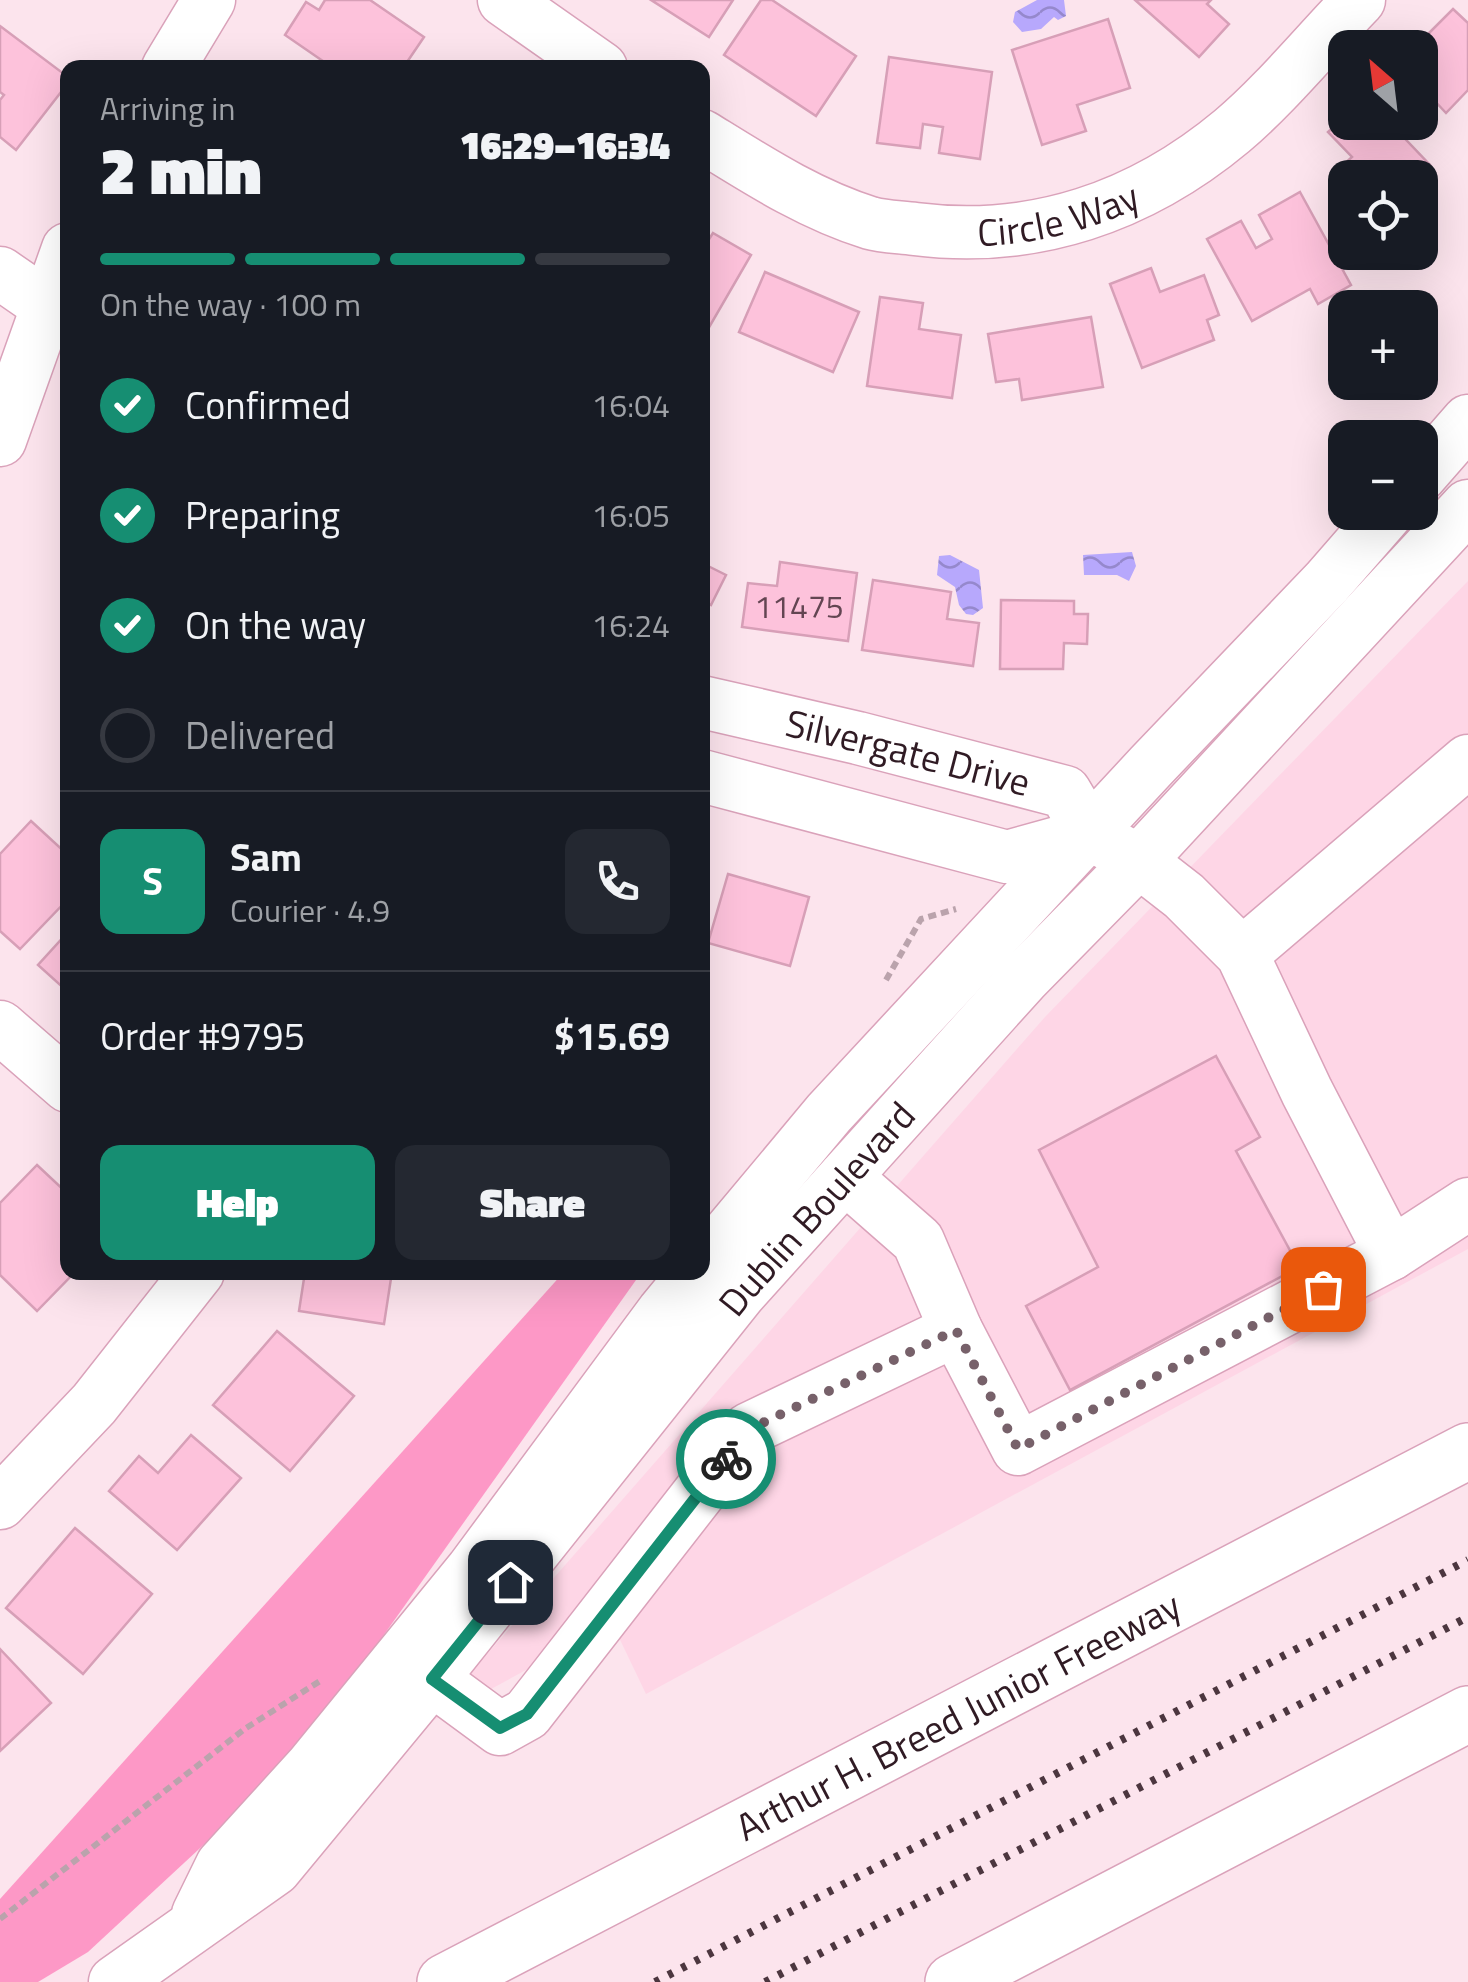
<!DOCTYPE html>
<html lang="en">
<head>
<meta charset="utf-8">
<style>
  :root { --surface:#171b24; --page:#242831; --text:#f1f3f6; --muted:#9ea1a6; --line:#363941; --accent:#168e72 }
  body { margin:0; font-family:"Titillium Web",sans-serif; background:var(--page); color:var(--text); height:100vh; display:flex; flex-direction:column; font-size:38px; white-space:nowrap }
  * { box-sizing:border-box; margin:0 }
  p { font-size:32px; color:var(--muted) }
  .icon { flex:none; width:55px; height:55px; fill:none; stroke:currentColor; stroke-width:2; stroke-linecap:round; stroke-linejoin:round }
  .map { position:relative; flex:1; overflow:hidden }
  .details { position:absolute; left:60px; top:60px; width:650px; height:1220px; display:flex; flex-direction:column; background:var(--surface); border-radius:20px; box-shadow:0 10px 40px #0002 }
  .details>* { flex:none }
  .needle { width:65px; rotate:332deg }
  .fabs { position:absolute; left:1328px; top:30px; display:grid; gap:20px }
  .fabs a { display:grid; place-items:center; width:110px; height:110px; border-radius:20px; background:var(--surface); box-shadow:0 10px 40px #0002; font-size:50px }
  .pin { position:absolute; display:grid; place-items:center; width:85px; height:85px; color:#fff; margin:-42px; border-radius:20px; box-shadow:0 5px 15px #0006 }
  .courier { position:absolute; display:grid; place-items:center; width:100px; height:100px; margin:-50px; border:8px solid #168e72; border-radius:50%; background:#fff; color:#222; box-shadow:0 2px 12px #0007 }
  .head em { font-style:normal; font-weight:800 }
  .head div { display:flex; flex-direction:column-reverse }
  .head { display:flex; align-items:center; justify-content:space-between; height:170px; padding:0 40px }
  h1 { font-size:65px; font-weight:800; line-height:75px }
  .bar { display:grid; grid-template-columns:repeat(4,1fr); gap:15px 10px; align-content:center; height:120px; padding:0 40px }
  .bar i { height:12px; border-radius:8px; background:var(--line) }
  .bar .active { background:var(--accent) }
  .bar p { grid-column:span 4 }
  .line { display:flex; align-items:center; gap:25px; padding:0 40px; border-top:2px solid var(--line) }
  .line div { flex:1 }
  .round { display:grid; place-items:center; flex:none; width:105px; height:105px; border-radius:20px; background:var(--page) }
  ol { padding:0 40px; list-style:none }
  li { display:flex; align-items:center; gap:30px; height:110px }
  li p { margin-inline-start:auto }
  li .icon { padding:10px; border-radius:50%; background:var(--accent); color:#fff; stroke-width:4 }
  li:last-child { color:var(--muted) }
  li i { width:55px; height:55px; border:5px solid var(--line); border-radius:50% }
  .button { display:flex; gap:20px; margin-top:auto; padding:20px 40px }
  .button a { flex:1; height:115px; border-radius:20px; background:var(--accent); color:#fff; font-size:40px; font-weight:800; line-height:115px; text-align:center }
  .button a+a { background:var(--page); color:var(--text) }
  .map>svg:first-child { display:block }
</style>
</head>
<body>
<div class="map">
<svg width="1468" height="1982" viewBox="0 0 1468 1982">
  <defs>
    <pattern id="water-waves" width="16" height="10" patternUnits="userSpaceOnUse" patternTransform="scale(2.5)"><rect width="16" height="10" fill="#b7a8fc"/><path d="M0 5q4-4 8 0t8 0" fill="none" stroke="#9588cc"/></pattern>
  </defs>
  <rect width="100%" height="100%" fill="#fce4ed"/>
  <!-- built -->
  <polygon fill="#fed6e6" points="1468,581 1468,1249 646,1694 612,1623 425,1725 1045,1017"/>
  <!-- green -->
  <polygon fill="#fd98c6" points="563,1273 641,1273 295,1760 88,1952 38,1982 0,1982 0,1899"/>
  <!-- water -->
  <g fill="url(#water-waves)">
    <polygon points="1037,0 1064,0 1066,16 1058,20 1054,17 1041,29 1022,32 1013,22 1015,12"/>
    <polygon points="1132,552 1136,566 1129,581 1117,575 1084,575 1083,555"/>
    <polygon points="950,555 979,570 983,608 973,615 966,614 959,605 955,587 937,575 939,556"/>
  </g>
  <!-- building -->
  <g fill="#fdc2db" stroke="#d79fb7" stroke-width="2.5">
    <polygon points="325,0 370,0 424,37 403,68 333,68 285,35 306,2 319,10"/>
    <polygon points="651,0 733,0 709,37"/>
    <polygon points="761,0 772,0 856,56 816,116 724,55"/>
    <polygon points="1135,0 1211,0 1207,4 1229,24 1199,57"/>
    <polygon points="1453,9 1468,23 1468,90 1446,113 1432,98 1420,111 1420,48 1414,48"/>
    <polygon points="1108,19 1130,88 1077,105 1086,131 1042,145 1012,50"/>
    <polygon points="0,26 68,77 68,83 16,150 0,137 0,100 4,95 0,92"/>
    <polygon points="889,57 992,72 980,159 939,153 943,127 923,124 920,148 877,143"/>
    <polygon points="1345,116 1345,122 1389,122 1430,165 1416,178 1345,178 1345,191 1331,176 1352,157 1328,132"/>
    <polygon points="1300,192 1351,285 1318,304 1310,289 1252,321 1207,239 1241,221 1256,248 1272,239 1259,215"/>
    <polygon points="713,233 751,255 704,336 702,250"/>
    <polygon points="1151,268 1160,292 1204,275 1219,315 1207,320 1214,340 1142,368 1110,284"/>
    <polygon points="765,272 859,312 833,372 739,332"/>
    <polygon points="880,297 923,303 919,329 961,335 952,398 867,386"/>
    <polygon points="1091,317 1103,387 1022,400 1019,379 996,382 988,334"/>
    <polygon points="780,562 857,573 848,641 742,627 748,583 777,586"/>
    <polygon points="702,563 726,575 711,605 702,600"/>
    <polygon points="873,580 951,592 947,619 979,623 973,666 862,650"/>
    <polygon points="1001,600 1074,601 1074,614 1088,614 1087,644 1064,643 1063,669 1000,669"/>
    <polygon points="31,821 68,855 68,899 20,949 0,931 0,854"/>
    <polygon points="728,874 809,897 790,966 708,943"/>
    <polygon points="68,932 68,992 38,965"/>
    <polygon points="1216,1056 1260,1137 1236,1151 1299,1267 1070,1390 1026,1306 1098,1267 1039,1150"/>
    <polygon points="37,1165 68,1194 68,1272 75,1272 37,1311 0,1275 0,1203"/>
    <polygon points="305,1272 392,1272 384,1324 299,1311"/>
    <polygon points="277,1331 354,1396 290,1471 213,1405"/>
    <polygon points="191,1435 241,1478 177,1550 109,1491 139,1456 158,1473"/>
    <polygon points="75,1528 152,1594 83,1674 6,1608"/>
    <polygon points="0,1649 51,1703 0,1751"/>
  </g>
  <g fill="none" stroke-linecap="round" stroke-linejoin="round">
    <!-- minor casing -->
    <g stroke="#daa2ba" stroke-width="55">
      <g id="minor">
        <polyline points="504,0 601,68"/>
        <polyline points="168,68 209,0"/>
        <path id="s1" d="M702 136C757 170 809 204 870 223 884 227 901 227 915 229 1034 244 1141 207 1232 131 1275 95 1319 41 1359 0"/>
        <polyline points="0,273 48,306 68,312"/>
        <polyline points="0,440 68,249"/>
        <polyline points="1420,476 1468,421"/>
        <path id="s2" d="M702 702 858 738 1065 792 1090 834 1139 861 1184 896 1242 954 1307 1092 1391 1254"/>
        <polyline points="702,776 1007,857 1090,834"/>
        <polyline points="1242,954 1468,761"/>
        <polyline points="0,1027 68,1086"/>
        <polyline points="845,1177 918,1241 956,1330 1018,1449 1391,1254 1468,1204"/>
        <polyline points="702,1265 829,1113 1151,766 1327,582 1388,512"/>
        <polyline points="0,1503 94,1404 198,1272"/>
        <polyline points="432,1679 500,1729 527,1714 749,1429 956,1330"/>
        <polyline points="198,1914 222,1865 312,1766 472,1570 663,1312 696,1272"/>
        <path id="s3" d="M115 1982 275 1869 432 1679 740 1293 1023 979 1139 861 1468 506"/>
      </g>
    </g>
    <!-- highway casing -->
    <g stroke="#daa2ba" stroke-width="58">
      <g id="highway">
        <path id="s4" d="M445 1982 1468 1451"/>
        <polyline points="953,1982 1468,1714"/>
      </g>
    </g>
    <!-- path -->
    <g stroke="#baa3ac" stroke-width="6" stroke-dasharray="8 5" stroke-linecap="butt">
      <polyline points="886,980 921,919 956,909"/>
      <polyline points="0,1919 246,1728 320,1681"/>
    </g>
    <!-- minor -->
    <use href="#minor" stroke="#fff" stroke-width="52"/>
    <!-- highway -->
    <use href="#highway" stroke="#fff" stroke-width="55"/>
    <!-- rail -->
    <g stroke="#4c363f" stroke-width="8" stroke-dasharray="5 10" stroke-linecap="butt">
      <polyline points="655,1982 1468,1560"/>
      <polyline points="765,1982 1468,1617"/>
    </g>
  </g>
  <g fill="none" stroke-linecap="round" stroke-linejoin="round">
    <!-- done -->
    <polyline stroke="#77616a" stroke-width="10" stroke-dasharray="0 18" points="726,1459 750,1429 956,1330 1018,1449 1323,1289"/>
    <!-- route -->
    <polyline stroke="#168e72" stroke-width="12" points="510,1582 432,1679 500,1728 527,1714 726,1459"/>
  </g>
  <g text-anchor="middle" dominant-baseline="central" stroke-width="9" stroke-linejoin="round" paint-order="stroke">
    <!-- number labels -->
    <g font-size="32" fill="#634552">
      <text x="799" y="606">11475</text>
    </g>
    <!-- street labels -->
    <g font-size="38" fill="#301b24" stroke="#fff">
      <text stroke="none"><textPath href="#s1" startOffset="380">Circle Way</textPath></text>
      <text stroke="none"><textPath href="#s2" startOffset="212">Silvergate Drive</textPath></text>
      <text stroke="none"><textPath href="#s3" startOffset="1050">Dublin Boulevard</textPath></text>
      <text stroke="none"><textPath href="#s4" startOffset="578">Arthur H. Breed Junior Freeway</textPath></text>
    </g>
  </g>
</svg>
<div class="fabs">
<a><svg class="needle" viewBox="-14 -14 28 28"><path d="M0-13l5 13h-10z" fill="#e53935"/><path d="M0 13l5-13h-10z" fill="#9ea1a6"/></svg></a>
<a><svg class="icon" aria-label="locate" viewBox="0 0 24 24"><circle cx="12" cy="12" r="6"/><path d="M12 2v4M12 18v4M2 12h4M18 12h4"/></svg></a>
<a>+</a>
<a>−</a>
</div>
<div class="pin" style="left:1323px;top:1289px;background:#ea580c"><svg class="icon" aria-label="bag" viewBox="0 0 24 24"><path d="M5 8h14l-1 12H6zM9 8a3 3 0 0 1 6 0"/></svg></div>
<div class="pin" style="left:510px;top:1582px;background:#1f2937"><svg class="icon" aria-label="home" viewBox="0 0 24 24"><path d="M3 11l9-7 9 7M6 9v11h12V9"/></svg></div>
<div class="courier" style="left:726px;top:1459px"><svg class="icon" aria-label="bike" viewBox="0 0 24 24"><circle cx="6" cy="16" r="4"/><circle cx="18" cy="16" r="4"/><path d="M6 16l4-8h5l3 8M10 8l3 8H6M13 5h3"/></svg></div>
<section class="details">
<div class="head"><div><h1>2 min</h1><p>Arriving in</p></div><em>16:29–16:34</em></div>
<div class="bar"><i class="active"></i><i class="active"></i><i class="active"></i><i></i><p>On the way · 100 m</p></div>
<ol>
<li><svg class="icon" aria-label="check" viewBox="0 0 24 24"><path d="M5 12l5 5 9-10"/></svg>Confirmed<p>16:04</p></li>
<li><svg class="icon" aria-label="check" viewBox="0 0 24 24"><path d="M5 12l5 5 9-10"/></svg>Preparing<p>16:05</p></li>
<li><svg class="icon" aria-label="check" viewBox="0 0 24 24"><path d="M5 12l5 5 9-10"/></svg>On the way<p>16:24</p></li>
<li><i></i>Delivered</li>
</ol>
<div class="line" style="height:180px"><b class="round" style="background:var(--accent);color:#fff">S</b><div><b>Sam</b><p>Courier · 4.9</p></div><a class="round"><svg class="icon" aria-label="phone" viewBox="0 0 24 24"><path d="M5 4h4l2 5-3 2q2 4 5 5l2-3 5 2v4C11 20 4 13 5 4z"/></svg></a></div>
<div class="line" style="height:130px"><div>Order #9795</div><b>$15.69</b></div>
<div class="button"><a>Help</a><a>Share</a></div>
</section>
</div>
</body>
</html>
